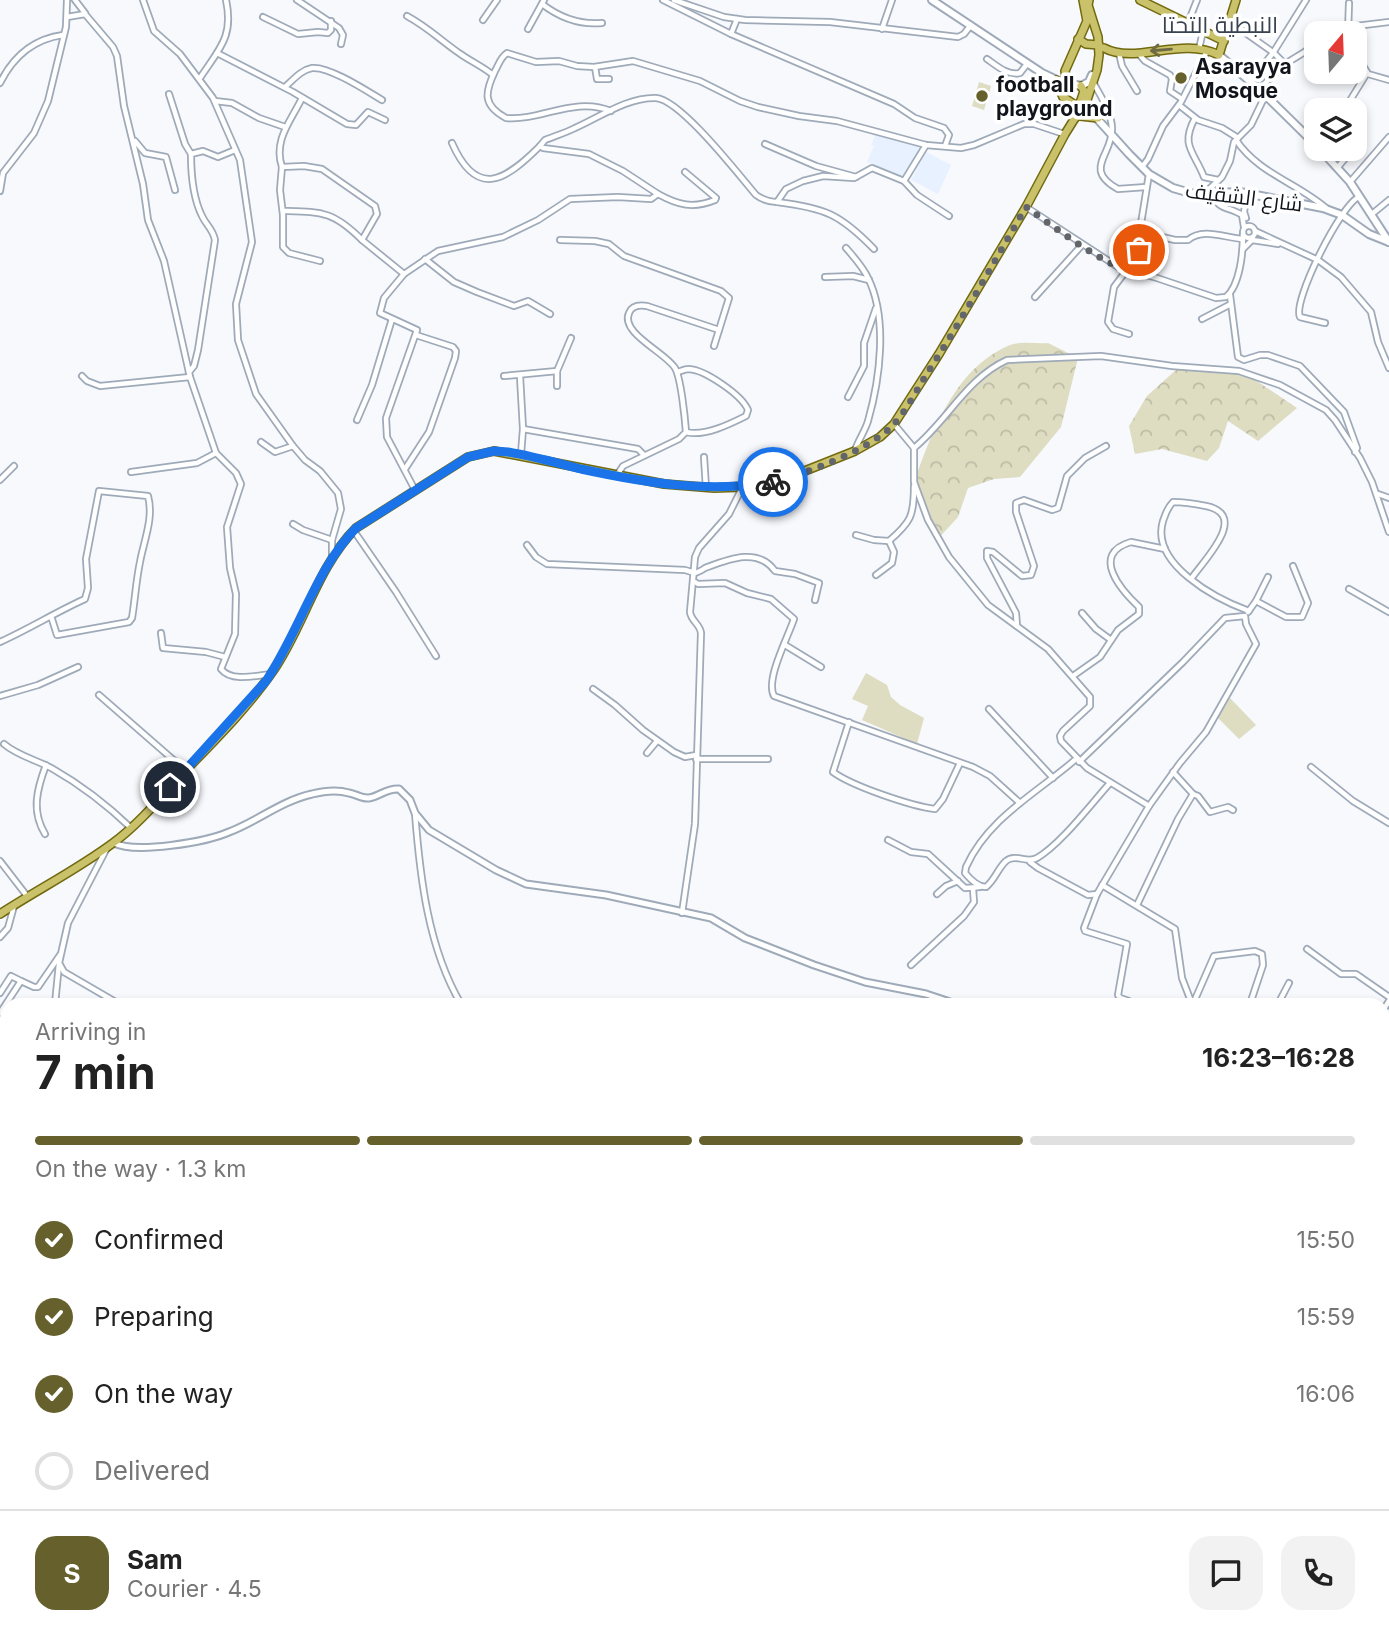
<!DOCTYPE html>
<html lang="en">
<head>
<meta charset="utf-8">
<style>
  :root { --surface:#fff; --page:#f2f2f2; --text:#222; --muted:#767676; --line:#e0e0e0; --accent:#65602c }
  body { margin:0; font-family:Inter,Cairo,sans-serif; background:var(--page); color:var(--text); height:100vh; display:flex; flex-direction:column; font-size:26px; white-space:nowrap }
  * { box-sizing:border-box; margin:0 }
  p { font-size:23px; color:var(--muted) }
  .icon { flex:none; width:38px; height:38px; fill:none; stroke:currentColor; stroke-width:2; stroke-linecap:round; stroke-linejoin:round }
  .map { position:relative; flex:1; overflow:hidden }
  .drawer { position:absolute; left:0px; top:998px; width:1390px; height:653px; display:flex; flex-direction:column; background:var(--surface); border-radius:21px 21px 0 0; box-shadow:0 4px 10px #0003 }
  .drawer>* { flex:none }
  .needle { width:46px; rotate:19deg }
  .tools { position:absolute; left:1304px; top:21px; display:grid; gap:14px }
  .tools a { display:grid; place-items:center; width:63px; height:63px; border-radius:14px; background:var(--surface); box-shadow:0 4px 10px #0003; font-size:35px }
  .pin { position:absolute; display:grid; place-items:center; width:60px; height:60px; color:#fff; margin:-30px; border:4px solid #fff; border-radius:50%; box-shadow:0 2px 7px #0007 }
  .courier { position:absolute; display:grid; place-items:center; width:70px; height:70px; margin:-35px; border:5px solid #1a73e8; border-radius:50%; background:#fff; color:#222; box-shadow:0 2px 9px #0007 }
  .headline em { font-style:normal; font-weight:700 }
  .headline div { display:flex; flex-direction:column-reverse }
  .headline { display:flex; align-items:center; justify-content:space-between; height:119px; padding:0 35px }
  h1 { font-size:46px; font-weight:700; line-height:52px }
  .bar { display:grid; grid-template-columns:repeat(4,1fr); gap:10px 7px; align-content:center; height:84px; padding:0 35px }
  .bar i { height:9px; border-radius:5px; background:var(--line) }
  .bar .on { background:var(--accent) }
  .bar p { grid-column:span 4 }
  .line { display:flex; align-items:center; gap:18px; padding:0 35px; border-top:2px solid var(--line) }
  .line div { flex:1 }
  .round { display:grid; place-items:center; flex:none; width:74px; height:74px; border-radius:21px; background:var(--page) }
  ol { padding:0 35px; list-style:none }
  li { display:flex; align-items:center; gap:21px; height:77px }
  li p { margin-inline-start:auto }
  li .icon { padding:7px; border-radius:50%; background:var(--accent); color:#fff; stroke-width:4 }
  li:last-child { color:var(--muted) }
  li i { width:38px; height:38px; border:4px solid var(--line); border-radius:50% }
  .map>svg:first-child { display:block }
</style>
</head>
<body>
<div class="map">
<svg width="1389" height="1650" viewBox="0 0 1389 1650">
  <defs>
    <pattern id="forest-crowns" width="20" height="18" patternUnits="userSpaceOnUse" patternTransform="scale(1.75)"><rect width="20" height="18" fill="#dedcc1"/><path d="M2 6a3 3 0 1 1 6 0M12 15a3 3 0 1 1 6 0" fill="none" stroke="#bdbca5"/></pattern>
  </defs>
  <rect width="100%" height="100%" fill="#f7f9fd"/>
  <!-- built -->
  <g fill="#e8f1ff">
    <polygon points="877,131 924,144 905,179 867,162 874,146 871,145"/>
    <polygon points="926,152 951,165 938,194 911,180"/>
  </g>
  <!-- forest -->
  <g fill="url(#forest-crowns)">
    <path d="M1048 343 1078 358 1061 427 1020 477 994 479 968 488 958 517 937 540 914 482C933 430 955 368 1010 345 1020 341 1036 344 1048 343Z"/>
    <polygon points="1177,369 1248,375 1297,408 1258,441 1228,421 1219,448 1207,461 1162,449 1135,454 1129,426 1147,396"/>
  </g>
  <!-- park -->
  <g fill="#dedcc1">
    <polygon points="979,82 991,86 984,110 972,106"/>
    <polygon points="866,673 887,685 891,697 900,705 924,718 917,744 862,720 868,706 852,699"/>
    <polygon points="1230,698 1256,725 1239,739 1218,718"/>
  </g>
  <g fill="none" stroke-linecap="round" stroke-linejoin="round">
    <!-- minor casing -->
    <g stroke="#9faab9" stroke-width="8">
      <g id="minor">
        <polyline points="75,0 85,13"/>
        <polyline points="143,0 154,31 180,54 213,98 240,160 252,242 236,304 238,340 256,394 293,446 305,460 320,471 338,493 341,509 332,540 332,557"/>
        <polyline points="297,0 339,28 343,35 341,44"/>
        <polyline points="663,0 731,34 894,104 915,118 944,128 949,135 945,146"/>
        <polyline points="674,0 724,17 745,20 830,22 958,37 964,34 971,25"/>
        <path d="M542 4C559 17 580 25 602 23"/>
        <path d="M407 16C429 28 440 40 459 53 470 61 482 66 493 75"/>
        <path d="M67 17 85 14 113 47 117 56 124 106 143 184 148 220 164 261 190 377 216 453 236 473 241 484 227 527 230 568 236 594 235 634 221 669C231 682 255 676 270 674"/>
        <polyline points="263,17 298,34 318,32 328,33 331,30 331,21"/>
        <polyline points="483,20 497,0"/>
        <polyline points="1230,22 1274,53 1285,64"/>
        <polyline points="1188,23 1197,0"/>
        <polyline points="528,29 544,0"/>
        <polyline points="882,29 892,0"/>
        <polyline points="1336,33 1356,26 1389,22"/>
        <polyline points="1348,33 1349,3"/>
        <polyline points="731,34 737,19"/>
        <polyline points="1199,49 1203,31"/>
        <polyline points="1354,50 1368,74 1389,80"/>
        <polyline points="1306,51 1316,64"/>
        <polyline points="217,53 293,92 347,124 356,125 368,112 385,120"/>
        <polyline points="1119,53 1122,66 1137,91"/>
        <polyline points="1138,53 1145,61 1170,75 1172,79 1170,91 1182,99"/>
        <path d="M987 59C997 66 1008 76 1020 73L1027 64"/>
        <polyline points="595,67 597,79 609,79"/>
        <polyline points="1325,72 1330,76"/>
        <path d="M200 78C219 49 234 37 226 0"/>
        <polyline points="1250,81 1273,53 1306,0"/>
        <path d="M1093 82C1101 97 1111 111 1112 128 1113 155 1082 169 1118 189L1146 187"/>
        <path d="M0 83C13 57 33 39 63 35"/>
        <path d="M285 87C293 80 301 70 312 68 329 66 367 91 382 100"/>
        <polyline points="1259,89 1285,64 1316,45"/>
        <polyline points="169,94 185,144 191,154"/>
        <polyline points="215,101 232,103 259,118 285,127"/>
        <polyline points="1179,105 1198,120 1222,128 1238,138"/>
        <polyline points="1334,110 1340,105 1346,107 1367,73"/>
        <path d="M611 111C574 96 542 121 506 118 482 105 485 92 495 71 499 64 500 58 507 53L536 62 559 61 577 66 594 67 633 61 700 81 740 101 758 107 799 116 837 121 926 145 961 148 974 145 1024 124H1034L1064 134"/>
        <polyline points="1354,113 1359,120 1354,127"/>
        <path d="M1195 118C1180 146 1194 151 1204 177L1218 180"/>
        <polyline points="1310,139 1316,132"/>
        <path d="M1236 140C1258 173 1297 183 1326 208"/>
        <polyline points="135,141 145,153 166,157 175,190"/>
        <path d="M452 143C477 200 506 180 540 146"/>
        <polyline points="765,144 816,166 856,177"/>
        <polyline points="282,167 280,190 283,215 283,247 289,253 320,261"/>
        <polyline points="1142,167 1148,159 1163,126 1181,102 1207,51"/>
        <polyline points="1338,167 1353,149"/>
        <polyline points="904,181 917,195 949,216"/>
        <polyline points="1350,182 1389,137"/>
        <polyline points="0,191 3,173 34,133 48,101 66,27 67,0"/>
        <path d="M658 194C678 205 693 209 715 200L716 198 685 172"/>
        <polyline points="1204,194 1222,177 1230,161 1234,142 1251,125 1265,96"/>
        <path d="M1213 194C1217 210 1230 207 1242 215L1244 227"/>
        <path d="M777 202C825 208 840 214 874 249"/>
        <path d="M1026 207 1118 267 1157 278 1216 298 1226 297C1240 285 1243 253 1243 234"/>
        <path d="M283 211C322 212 333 211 362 240L377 214 375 206 322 169 304 166 282 167C273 140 291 121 302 98"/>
        <polyline points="1372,214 1389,200"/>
        <polyline points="1246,218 1244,212 1247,193"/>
        <circle cx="1249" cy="232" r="6"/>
        <polyline points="1255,231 1318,260 1341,277 1371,312 1378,342 1389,368"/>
        <path d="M1141 232 1175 240H1188C1203 227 1225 238 1243 239"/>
        <polyline points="362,240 404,274"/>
        <polyline points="560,240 595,241 609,244 624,256 721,291 729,298 719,330"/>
        <path d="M846 248C854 257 863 267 868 278 888 318 880 379 868 421 865 431 859 439 855 450"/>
        <polyline points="1243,249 1252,240 1278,244"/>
        <polyline points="425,259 454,282 477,292 514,306 528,301 550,314"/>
        <polyline points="1126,271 1114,287 1108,322 1113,329 1129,334"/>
        <polyline points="1133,273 1149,174"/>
        <polyline points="825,277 853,276 869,280"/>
        <polyline points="1230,295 1238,357 1244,360 1260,355 1268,355 1300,366 1344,412 1357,448 1355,452"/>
        <polyline points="1035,297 1082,245"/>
        <polyline points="1202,319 1231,304"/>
        <path d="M1325 323 1300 317C1292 301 1342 203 1359 197"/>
        <polyline points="557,371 557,386"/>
        <path d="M189 372 194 366 198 350 215 240C213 229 206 225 202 216 193 198 191 174 191 154L203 151 218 157 235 150"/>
        <path d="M678 372C681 371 685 369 689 369 705 370 742 395 748 410L746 416C730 424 704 437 686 432"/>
        <polyline points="82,376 87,381 100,386 190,377"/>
        <polyline points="504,376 557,371 571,338"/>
        <polyline points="520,376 523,429 521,454"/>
        <polyline points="848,397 864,366 864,343 876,308"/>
        <polyline points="357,420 372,385 392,319"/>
        <polyline points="894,424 914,448 914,482 928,520 949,557 988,605 1048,649 1090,697 1090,706 1063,731 1060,736 1061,741 1087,768 1149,806"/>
        <polyline points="523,429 638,449 644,455"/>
        <polyline points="261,442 275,452 293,446"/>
        <path d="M914 448C947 421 967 378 1007 360L1101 356 1172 366 1239 371 1280 385 1326 410 1335 420 1360 458 1372 482 1389 532"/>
        <polyline points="704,457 706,488"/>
        <polyline points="405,469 429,432 455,358 456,351 453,347 416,335"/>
        <polyline points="131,472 197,463 216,453"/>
        <path d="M617 475 623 466 679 439 686 432C685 419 681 378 675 368 665 352 620 333 629 313 632 305 640 305 647 306L719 330 714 346"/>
        <polyline points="0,480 14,466"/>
        <path d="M415 490 387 437 386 418 417 330 380 313 384 298 404 274 438 251 503 237 538 220 570 199 618 197 651 199 658 194 623 171 589 154 543 148 540 146 545 140C555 136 565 133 575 128 600 117 628 97 656 98 681 100 738 174 756 195 763 200 769 202 777 202L786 189 803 181 823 176 854 178 872 168 904 181 926 145"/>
        <polyline points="1378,494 1389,498"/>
        <polyline points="293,524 303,530 332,540"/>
        <polyline points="354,531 396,592 436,656"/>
        <path d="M856 535 874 540 889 541C911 522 914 516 914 486"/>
        <path d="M527 545 536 557 547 564 685 570C685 570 695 573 695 573 699 572 702 570 705 568 729 559 758 547 775 571L795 574 819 583 815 600"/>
        <polyline points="876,575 892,563 894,552 889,541"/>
        <path d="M1191 579C1204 560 1250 515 1206 506 1196 504 1184 502 1173 502 1167 508 1166 513 1163 521 1150 564 1216 599 1249 611"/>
        <path d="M695 582 698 584 725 583 747 593 771 599 794 619C788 637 765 680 774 696L973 767 990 776 1020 803"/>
        <polyline points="1349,589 1389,612"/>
        <polyline points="1256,601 1268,577"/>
        <polyline points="1248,612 1256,601 1286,617 1302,617 1308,603 1293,566"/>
        <polyline points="1082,613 1096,629 1111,640"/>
        <polyline points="1017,626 1016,613 987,558 987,551 993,552 1022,576 1031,575 1034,566 1016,512 1016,503 1024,500 1052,510 1058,508 1067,476 1085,458 1106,446"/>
        <polyline points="161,633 163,648 206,652 225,657"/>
        <path d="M0 642C29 629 56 612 85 599L88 588 86 559 99 491 148 496C154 518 144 540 140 562 136 581 135 600 132 618L129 622 57 635 51 616"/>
        <polyline points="785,645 821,667"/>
        <path d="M1073 676 1100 657 1118 630 1139 614V607C1122 591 1089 554 1131 542L1165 549"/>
        <polyline points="593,689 615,705 643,730 674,752 685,757 696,755"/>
        <polyline points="99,695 185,770"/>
        <polyline points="0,696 38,685 78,667"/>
        <polyline points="989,709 1053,778"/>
        <path d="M849 722 833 772C852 786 911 806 935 809L943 799 960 763"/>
        <path d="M4 744C18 756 37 760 53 769 81 785 107 805 131 828"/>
        <polyline points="647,753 657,741"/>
        <polyline points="696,759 768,759"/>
        <path d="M1076 759C1037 793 988 818 966 867L965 873C970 879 978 887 986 887 995 880 998 868 1006 861 1016 853 1027 864 1037 858 1061 844 1091 804 1110 783"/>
        <polyline points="1079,762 1183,662 1225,618 1245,616 1246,624 1256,644 1206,732 1180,763 1149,806 1097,894 1084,928 1085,931 1127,944 1118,995 1120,998 1129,1001 1130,1004"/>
        <polyline points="1311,767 1353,801 1389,823"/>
        <polyline points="1173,772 1193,794"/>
        <path d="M415 813C420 877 428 948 461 1004"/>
        <path d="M45 834C31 811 37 789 46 765"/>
        <polyline points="888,840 911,852 928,854 965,888 980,887"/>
        <polyline points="107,848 68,923 59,963 64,972 119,1004"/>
        <polyline points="0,861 27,896"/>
        <polyline points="1030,862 1038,868 1088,895 1097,894"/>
        <polyline points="1102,885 1175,929 1182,978 1192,1004"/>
        <polyline points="937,894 946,886 958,881"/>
        <polyline points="1137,905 1178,819 1193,794 1198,796 1210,812 1228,807 1233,810"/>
        <path d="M682 913 695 824 701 633C700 624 691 621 690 612L695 557 699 548 729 514 742 488"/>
        <polyline points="0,937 8,928 14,906"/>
        <polyline points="1307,949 1341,974 1356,974 1389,997"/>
        <polyline points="911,965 964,916 974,902 973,889"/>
        <polyline points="0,993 11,976 21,981"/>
        <polyline points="55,1004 59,964"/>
        <polyline points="1193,1004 1214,956 1255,951 1262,954 1263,965 1250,1004"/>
        <polyline points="1278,1004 1289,983"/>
        <polyline points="1382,1012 1389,1001"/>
        <polyline points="0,1013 21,981 34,987 38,987 60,955"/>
        <polyline points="1382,1016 1389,1021"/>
        <polyline points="1382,1095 1389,1094"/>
        <polyline points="0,1135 7,1120"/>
        <polyline points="1382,1161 1389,1159"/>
        <polyline points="0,1165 7,1169"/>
        <polyline points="0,1246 7,1233"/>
        <polyline points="1382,1313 1389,1313"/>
        <polyline points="0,1318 7,1308"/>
        <polyline points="0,1335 7,1340"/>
        <polyline points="0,1446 7,1433"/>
        <polyline points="1382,1496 1389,1497"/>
        <polyline points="1382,1603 1389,1606"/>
        <polyline points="176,1643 181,1645 184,1643"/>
        <polyline points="194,1643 205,1650"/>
        <polyline points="378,1643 380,1650"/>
        <polyline points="422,1643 426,1650"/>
        <polyline points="261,1650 261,1643"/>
        <polyline points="324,1650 335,1643"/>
        <polyline points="1150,1650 1152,1643"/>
      </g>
    </g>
    <!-- tertiary casing -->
    <g stroke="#9faab9" stroke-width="9">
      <g id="tertiary">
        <path d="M114 843C136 854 206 842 229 832 258 821 281 801 312 794 324 791 336 789 349 793 356 794 362 799 369 798 381 796 386 788 399 789L410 800 415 813 429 830 496 870 526 884 606 895 711 918 745 938 814 965 865 982 926 994 956 1004"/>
        <polyline points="1382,1042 1389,1044"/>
        <polyline points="1382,1058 1389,1059"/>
        <polyline points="0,1295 7,1301"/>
        <polyline points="214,1643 223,1650"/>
      </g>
    </g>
    <!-- secondary casing -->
    <g stroke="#9faab9" stroke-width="10">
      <g id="secondary">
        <polyline points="932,0 1042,73 1061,82 1081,86 1089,82 1092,75"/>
        <polyline points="1219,55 1259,89 1316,145"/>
        <polyline points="1087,101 1092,113 1129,154 1149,174 1173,188 1194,194 1240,192 1323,208 1342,215 1369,234 1389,242"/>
        <polyline points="1320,149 1350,182 1389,242"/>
      </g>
    </g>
    <!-- primary casing -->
    <g stroke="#726a0f" stroke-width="10">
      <g id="primary">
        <polyline points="1140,0 1224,41"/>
        <polyline points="1078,39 1086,44 1099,45"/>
        <path d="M1104 48C1136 65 1181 36 1219 55L1236 0"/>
        <polyline points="1056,80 1063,97 1078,107"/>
        <polyline points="1067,84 1065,71 1087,21 1083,0"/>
        <polyline points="1080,116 1098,118"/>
        <polyline points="1075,118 1084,91 1081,86"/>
        <path d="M0 914C37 890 78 869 113 843 140 823 162 796 185 771 216 739 248 707 273 671 304 626 317 567 356 528L468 457 494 451 664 484 714 488 743 487 787 478 855 451 880 437 894 424 939 354 1026 207 1065 134 1075 118 1083 112 1097 70 1099 55 1098 37 1088 5 1089 0"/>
      </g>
    </g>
    <!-- minor -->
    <use href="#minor" stroke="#fff" stroke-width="4.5"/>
    <!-- tertiary -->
    <use href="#tertiary" stroke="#fff" stroke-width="5"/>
    <!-- secondary -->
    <use href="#secondary" stroke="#fff" stroke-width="6"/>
    <!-- primary -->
    <use href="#primary" stroke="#cac16b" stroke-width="7"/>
  </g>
  <!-- one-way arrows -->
  <defs><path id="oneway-shaft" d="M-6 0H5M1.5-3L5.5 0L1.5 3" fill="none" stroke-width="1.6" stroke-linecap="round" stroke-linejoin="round" transform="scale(1.75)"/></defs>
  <use stroke="#6e6b43" href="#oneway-shaft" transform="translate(1161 50) rotate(175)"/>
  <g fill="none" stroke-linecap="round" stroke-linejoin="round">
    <!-- done -->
    <path stroke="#62656a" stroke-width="7" stroke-dasharray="0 12.6" d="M773 482C805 474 865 451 889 429 905 414 916 391 928 372 963 318 994 262 1026 207 1060 231 1095 259 1133 273L1139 250"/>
    <!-- route -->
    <path stroke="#1a73e8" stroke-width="9" d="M170 787 266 681C298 634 317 567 356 528L468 457 494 451 508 452C532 456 557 463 581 469 646 483 706 493 773 482"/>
  </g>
  <!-- markers -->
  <g fill="#65602c" stroke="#fff" stroke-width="2.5">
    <circle cx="1181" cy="78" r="7"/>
    <circle cx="982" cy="96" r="7"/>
  </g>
  <g text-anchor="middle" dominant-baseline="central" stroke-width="7" stroke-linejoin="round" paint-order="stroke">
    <!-- poi labels -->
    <g font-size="21" font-weight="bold" fill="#11151b" stroke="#fff" text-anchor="start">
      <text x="1195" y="66">Asarayya<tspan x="1195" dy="24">Mosque</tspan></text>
      <text x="996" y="84">football<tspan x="996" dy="24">playground</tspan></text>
    </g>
    <!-- street labels -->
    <g font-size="21" fill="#11151b" stroke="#fff">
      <text transform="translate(1244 197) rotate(7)">شارع الشقيف</text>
    </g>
    <!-- neighbourhood labels -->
    <g font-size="23" fill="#3a4350" stroke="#fff">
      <text x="1220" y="25">النبطية التحتا</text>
    </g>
  </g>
</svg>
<div class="tools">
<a><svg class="needle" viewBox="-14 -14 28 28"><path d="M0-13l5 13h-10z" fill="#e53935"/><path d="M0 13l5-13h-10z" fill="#767676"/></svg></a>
<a><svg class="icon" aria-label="layers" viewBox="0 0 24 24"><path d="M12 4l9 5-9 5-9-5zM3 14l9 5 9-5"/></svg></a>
</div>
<div class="pin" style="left:1139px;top:250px;background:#ea580c"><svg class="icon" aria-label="bag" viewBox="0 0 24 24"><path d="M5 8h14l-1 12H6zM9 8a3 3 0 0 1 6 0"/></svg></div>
<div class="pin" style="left:170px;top:787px;background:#1f2937"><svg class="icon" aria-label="home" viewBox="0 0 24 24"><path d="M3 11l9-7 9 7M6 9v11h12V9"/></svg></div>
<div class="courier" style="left:773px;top:482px"><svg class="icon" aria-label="bike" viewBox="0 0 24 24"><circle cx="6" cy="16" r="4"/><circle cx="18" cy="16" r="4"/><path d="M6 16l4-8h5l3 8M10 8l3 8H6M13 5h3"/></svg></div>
<section class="drawer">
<div class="headline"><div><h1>7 min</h1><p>Arriving in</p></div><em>16:23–16:28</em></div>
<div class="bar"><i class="on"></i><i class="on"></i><i class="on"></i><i></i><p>On the way · 1.3 km</p></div>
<ol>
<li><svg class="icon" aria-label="check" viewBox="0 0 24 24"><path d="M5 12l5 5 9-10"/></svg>Confirmed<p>15:50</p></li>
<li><svg class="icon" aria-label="check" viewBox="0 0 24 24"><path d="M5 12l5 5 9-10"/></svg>Preparing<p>15:59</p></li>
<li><svg class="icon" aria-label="check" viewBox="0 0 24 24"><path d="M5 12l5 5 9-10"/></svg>On the way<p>16:06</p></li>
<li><i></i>Delivered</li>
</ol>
<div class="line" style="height:126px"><b class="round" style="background:var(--accent);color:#fff">S</b><div><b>Sam</b><p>Courier · 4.5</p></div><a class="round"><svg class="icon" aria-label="chat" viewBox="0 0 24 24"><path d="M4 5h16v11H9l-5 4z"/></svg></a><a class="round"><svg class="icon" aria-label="phone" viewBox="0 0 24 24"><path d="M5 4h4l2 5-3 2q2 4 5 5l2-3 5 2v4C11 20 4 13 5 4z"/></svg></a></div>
</section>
</div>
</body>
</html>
